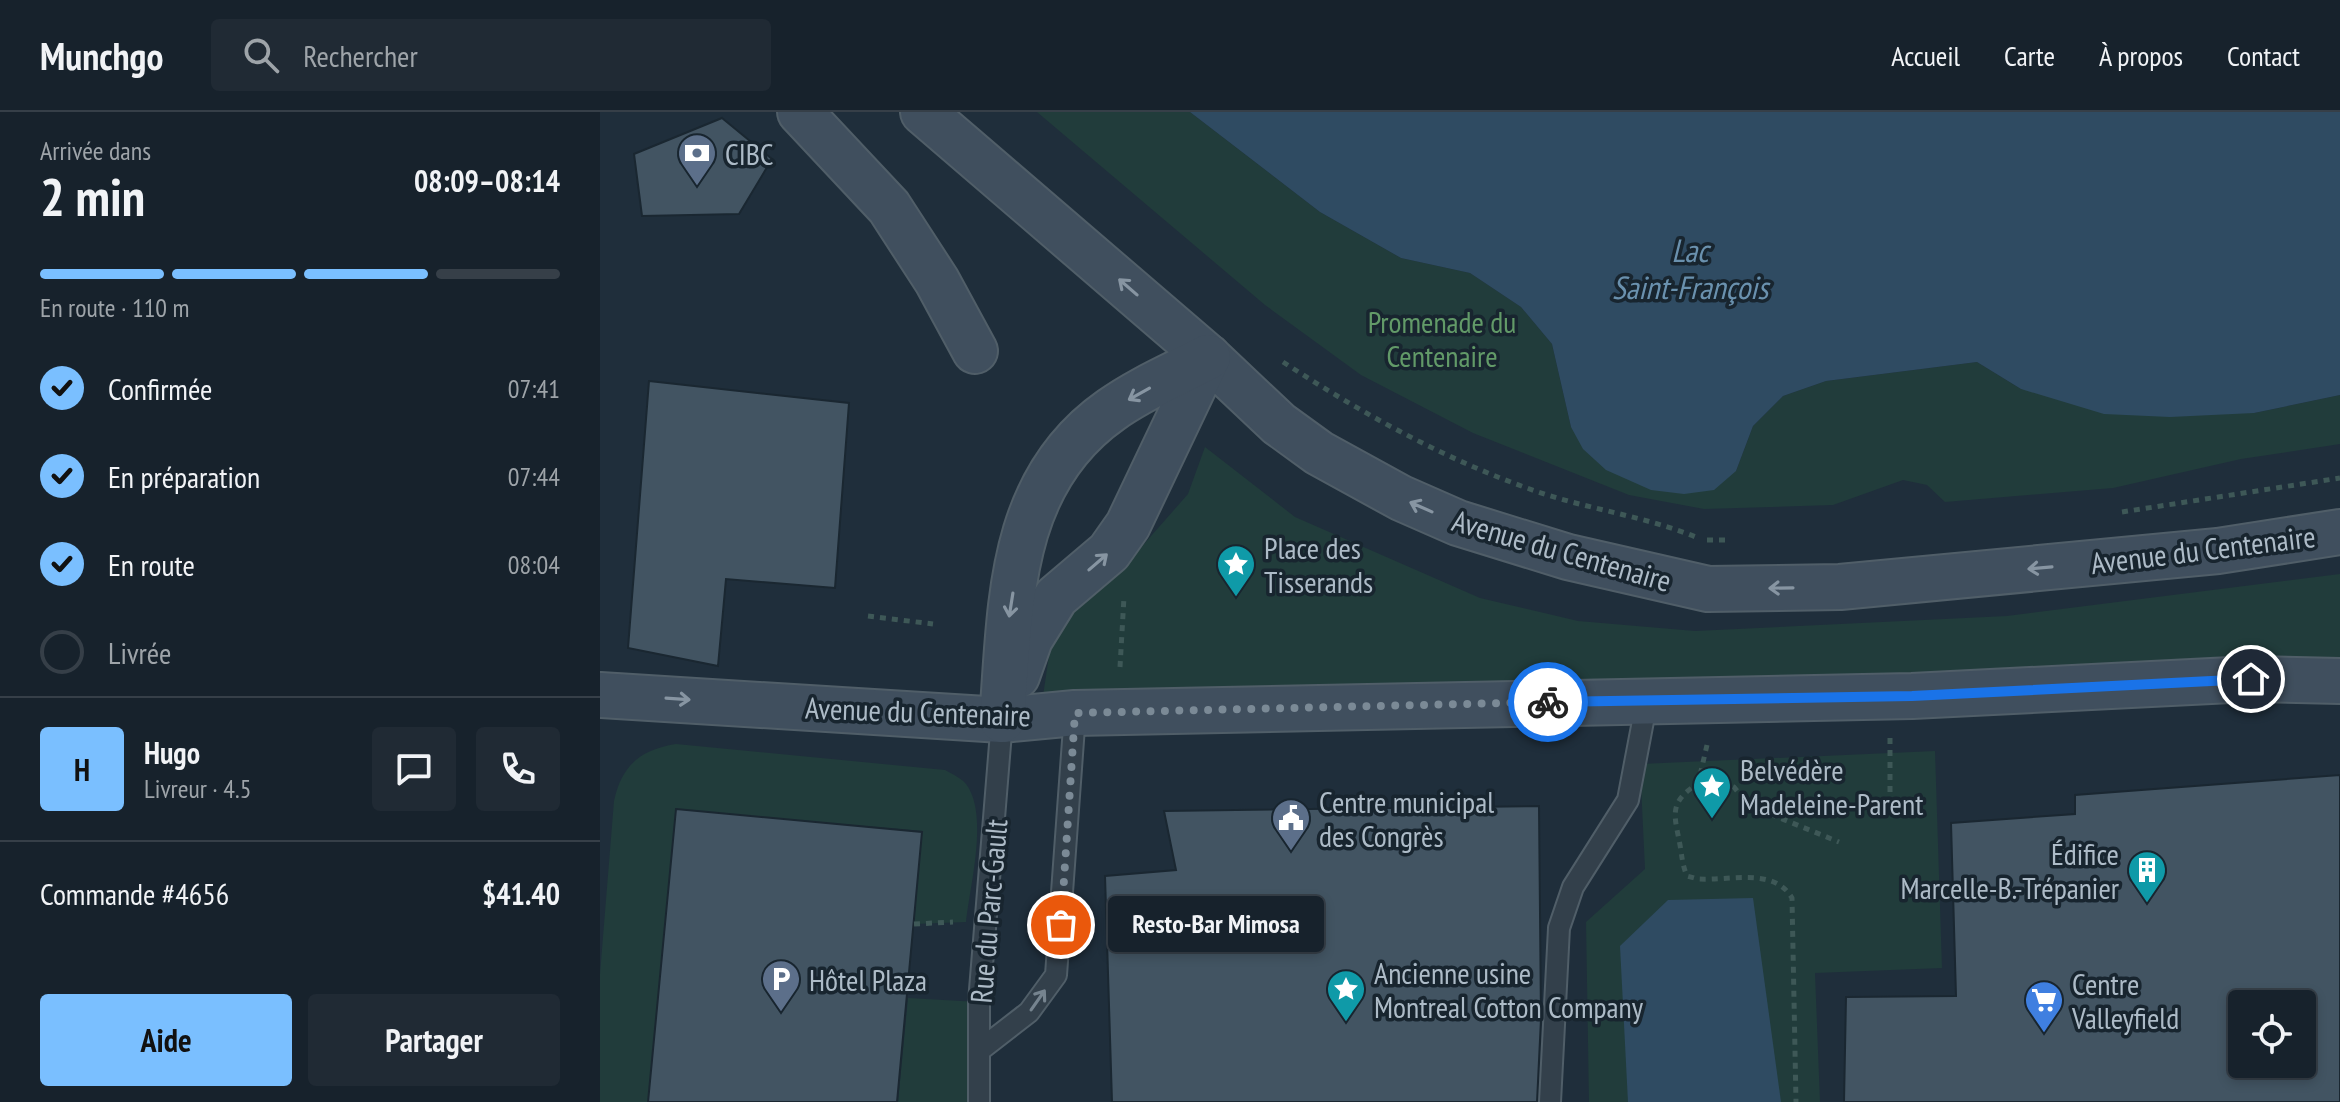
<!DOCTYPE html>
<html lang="fr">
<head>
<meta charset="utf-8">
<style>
  :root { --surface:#17222c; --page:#202a34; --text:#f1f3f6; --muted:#9ea4a9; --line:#363f48; --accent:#7abfff }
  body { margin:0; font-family:"PT Sans Narrow",sans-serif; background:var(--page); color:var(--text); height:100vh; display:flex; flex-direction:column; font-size:30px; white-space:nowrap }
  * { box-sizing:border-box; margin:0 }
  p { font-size:26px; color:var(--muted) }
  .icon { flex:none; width:44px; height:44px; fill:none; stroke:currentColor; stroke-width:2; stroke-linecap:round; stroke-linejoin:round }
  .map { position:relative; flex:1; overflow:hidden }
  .side { display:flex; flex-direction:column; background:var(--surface); width:600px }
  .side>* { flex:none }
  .tools { position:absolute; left:1628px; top:878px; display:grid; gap:16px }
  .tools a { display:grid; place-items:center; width:88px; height:88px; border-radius:8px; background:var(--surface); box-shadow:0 4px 12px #0003,0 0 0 2px var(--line); font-size:40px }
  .pin { position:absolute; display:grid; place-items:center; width:68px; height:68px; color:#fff; margin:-34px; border:4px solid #fff; border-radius:50%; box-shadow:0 2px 8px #0007 }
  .courier { position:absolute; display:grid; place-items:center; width:80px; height:80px; margin:-40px; border:6px solid #1a73e8; border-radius:50%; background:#fff; color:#222; box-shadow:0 2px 10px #0007 }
  .bubble { position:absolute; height:56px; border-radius:8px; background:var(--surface); box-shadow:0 4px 12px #0003,0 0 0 2px var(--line); font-size:26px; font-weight:700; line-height:56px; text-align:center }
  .summary em { font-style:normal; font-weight:700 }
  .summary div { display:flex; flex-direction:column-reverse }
  .summary { display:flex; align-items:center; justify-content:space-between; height:136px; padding:0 40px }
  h1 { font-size:52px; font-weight:700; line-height:60px }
  .bar { display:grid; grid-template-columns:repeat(4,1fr); gap:12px 8px; align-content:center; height:96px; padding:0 40px }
  .bar i { height:10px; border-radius:6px; background:var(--line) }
  .bar .selected { background:var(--accent) }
  .bar p { grid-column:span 4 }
  .line { display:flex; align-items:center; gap:20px; padding:0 40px; border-top:2px solid var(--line) }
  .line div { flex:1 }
  .round { display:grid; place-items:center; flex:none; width:84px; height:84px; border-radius:8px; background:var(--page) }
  ol { padding:0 40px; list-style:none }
  li { display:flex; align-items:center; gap:24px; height:88px }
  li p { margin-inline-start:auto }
  li .icon { padding:8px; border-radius:50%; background:var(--accent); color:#111; stroke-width:4 }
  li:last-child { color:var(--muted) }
  li i { width:44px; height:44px; border:4px solid var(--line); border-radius:50% }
  .primary-button { display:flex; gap:16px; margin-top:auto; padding:16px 40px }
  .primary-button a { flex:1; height:92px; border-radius:8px; background:var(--accent); color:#111; font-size:32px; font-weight:700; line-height:92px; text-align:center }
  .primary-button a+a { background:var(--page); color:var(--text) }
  header { display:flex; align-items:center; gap:48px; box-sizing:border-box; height:112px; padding:0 40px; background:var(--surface); border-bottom:2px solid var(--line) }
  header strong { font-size:38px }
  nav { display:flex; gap:44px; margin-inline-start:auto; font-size:28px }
  .search { width:560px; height:72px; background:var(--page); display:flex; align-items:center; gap:20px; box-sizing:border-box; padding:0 28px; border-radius:8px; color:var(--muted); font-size:30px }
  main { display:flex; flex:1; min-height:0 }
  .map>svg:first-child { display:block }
</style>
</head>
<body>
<header>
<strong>Munchgo</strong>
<div class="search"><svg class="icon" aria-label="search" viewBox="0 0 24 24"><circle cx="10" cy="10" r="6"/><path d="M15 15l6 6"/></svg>Rechercher</div>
<nav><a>Accueil</a><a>Carte</a><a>À propos</a><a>Contact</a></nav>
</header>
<main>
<section class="side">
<div class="summary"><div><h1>2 min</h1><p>Arrivée dans</p></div><em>08:09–08:14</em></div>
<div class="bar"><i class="selected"></i><i class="selected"></i><i class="selected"></i><i></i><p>En route · 110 m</p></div>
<ol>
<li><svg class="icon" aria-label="check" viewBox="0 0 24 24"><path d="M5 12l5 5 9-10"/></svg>Confirmée<p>07:41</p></li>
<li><svg class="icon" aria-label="check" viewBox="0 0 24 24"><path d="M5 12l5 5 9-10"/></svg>En préparation<p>07:44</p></li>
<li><svg class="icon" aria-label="check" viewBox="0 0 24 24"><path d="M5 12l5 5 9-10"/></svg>En route<p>08:04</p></li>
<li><i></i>Livrée</li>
</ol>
<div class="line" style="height:144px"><b class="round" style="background:var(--accent);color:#111">H</b><div><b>Hugo</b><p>Livreur · 4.5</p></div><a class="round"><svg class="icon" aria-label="chat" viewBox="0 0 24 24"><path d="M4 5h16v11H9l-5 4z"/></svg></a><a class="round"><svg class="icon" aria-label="phone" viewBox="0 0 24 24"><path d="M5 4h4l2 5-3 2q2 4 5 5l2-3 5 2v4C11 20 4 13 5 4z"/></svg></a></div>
<div class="line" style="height:104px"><div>Commande #4656</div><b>$41.40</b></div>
<div class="primary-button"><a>Aide</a><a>Partager</a></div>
</section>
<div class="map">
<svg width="1740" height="990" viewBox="0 0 1740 990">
  <rect width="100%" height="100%" fill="#1f2e3b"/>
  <!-- green -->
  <g fill="#213c3b">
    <polygon points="437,0 590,0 720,100 801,146 870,161 921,195 952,232 971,315 1136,359 1153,314 1183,284 1226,269 1377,250 1421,277 1654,301 1740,283 1740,332 1641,347 1513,376 1345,390 1327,373 1303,368 1233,393 1104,397 1029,383 873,321 761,263 665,193"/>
    <polygon points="605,335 695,405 880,486 978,509 1095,519 1407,504 1740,462 1740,555 443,584 450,537 463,510 483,480 537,440 588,382"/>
    <path d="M76 632 345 658C352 662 361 666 366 672 389 702 370 773 366 810L314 812 322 719 76 698 48 990H0V862L14 689C22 653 40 638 76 632Z"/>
    <polygon points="1335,639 1342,856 1215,861 1220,990 989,990 986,810 1045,757 1040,652"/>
    <polygon points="308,886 379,890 379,990 298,990"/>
  </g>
  <!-- water -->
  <g fill="#2f4b62">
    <polygon points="590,0 1740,0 1740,283 1654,301 1570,305 1504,302 1421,277 1377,250 1226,269 1183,284 1153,314 1136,359 1114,378 1084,382 1051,378 1006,358 983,337 971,315 952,232 921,195 870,161 801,146 720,100"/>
    <polygon points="1153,786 1181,990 1028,990 1020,834 1068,788"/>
  </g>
  <!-- building -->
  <g fill="#425462" stroke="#1a2731" stroke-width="2" fill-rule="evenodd">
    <polygon points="122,6 172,47 139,102 42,104 34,42"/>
    <polygon points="49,269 249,291 235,476 126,467 118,554 28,536"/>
    <path d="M1740 663V990H1244L1246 885 1356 884 1351 711 1475 702V683ZM1642 892H1702V952H1642Z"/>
    <polygon points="939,694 941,907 937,990 512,990 505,764 576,758 564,699"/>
    <polygon points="76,697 322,720 297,990 48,990"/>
  </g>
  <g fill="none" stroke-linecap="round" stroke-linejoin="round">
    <!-- lane casing -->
    <g stroke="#505e68" stroke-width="24">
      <g id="lane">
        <polyline points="380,938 429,900 456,863 475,601"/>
        <polyline points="379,990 379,890 402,608"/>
        <polyline points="950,990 959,816 973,775 1028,688 1047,588"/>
      </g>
    </g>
    <!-- secondary casing -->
    <g stroke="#505e68" stroke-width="48">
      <g id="secondary">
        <polyline points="200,0 289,95 337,169 375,239"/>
        <polyline points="323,0 608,245 679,312 719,341 801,386 858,411 968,445 1108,477 1240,475 1618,439 1740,420"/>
        <polyline points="417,564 430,527 456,485 509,440 528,413 608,245"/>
        <polyline points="0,583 402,608 475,601 1312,584 1651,567 1740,569"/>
        <path d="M402 608C411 493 407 371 511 298 540 277 576 262 608 245"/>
      </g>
    </g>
    <!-- path -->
    <g stroke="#3e5857" stroke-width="5" stroke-dasharray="6 6" stroke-linecap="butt">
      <path d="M683 250C760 300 840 345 927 376 983 397 1043 403 1098 426"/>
      <polyline points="1522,400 1740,366"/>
      <polyline points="1107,428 1129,428"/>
      <polyline points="268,504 333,512"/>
      <polyline points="520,555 524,485"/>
      <polyline points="1290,626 1290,689"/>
      <path d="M1107 633 1098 672C1067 690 1075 705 1080 733 1082 744 1082 752 1087 764L1098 767C1130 769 1174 755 1192 786L1196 990"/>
      <polyline points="1098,672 1122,670 1134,675 1148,693 1239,730"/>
      <polyline points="314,812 353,810"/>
    </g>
    <!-- lane -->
    <use href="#lane" stroke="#33404b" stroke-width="20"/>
    <!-- secondary -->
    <use href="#secondary" stroke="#404f5e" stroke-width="44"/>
  </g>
  <!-- one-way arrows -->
  <defs><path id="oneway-shaft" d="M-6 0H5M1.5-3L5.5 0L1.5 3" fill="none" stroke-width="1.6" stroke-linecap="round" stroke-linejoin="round" transform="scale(2)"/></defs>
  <g stroke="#8795a2">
    <use href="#oneway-shaft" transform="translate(528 175) rotate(-139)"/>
    <use href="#oneway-shaft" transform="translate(539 282) rotate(151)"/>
    <use href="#oneway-shaft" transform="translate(821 395) rotate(-156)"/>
    <use href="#oneway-shaft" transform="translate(498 450) rotate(-41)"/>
    <use href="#oneway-shaft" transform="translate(1440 456) rotate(175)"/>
    <use href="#oneway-shaft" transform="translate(1181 476) rotate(179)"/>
    <use href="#oneway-shaft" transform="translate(411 493) rotate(99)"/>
    <use href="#oneway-shaft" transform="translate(78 587) rotate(4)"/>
  </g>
  <use stroke="#76848f" href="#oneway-shaft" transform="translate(438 888) rotate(-55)"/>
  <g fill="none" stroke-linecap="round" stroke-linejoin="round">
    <!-- done -->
    <polyline stroke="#7b8a96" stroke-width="8" stroke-dasharray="0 14.4" points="461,813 475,601 948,590"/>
    <!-- route -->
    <polyline stroke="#1a73e8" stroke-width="10" points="948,590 1312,584 1651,567"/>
  </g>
  <!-- icons -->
  <defs>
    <g id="bank-pin" transform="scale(2)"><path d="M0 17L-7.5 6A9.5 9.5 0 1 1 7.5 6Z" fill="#5c6f8a" stroke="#18252f"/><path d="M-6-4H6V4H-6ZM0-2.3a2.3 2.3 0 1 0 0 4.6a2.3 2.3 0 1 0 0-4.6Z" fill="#fff"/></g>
    <g id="sight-pin" transform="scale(2)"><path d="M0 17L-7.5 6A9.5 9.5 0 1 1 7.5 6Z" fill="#0f9aa8" stroke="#18252f"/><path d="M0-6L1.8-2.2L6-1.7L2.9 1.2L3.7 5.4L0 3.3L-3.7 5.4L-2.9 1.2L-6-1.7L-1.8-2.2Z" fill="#fff"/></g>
    <g id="civic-pin" transform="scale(2)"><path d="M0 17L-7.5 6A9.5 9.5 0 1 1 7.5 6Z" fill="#5c6f8a" stroke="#18252f"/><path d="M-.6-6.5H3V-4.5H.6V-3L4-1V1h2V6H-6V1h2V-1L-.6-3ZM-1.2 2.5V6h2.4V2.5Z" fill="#fff"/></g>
    <g id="building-pin" transform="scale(2)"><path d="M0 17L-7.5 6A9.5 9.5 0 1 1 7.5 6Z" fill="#0f9aa8" stroke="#18252f"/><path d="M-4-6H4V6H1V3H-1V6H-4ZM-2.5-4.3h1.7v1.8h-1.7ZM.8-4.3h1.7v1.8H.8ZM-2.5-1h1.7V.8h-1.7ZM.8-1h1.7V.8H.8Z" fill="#fff"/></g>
    <g id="parking-pin" transform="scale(2)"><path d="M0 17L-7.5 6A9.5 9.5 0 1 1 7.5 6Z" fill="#5c6f8a" stroke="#18252f"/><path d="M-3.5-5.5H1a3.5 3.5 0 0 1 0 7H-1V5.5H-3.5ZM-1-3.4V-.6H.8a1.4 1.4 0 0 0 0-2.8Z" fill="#fff"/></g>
    <g id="supermarket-pin" transform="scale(2)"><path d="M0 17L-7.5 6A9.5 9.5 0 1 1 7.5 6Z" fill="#3f7fe0" stroke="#18252f"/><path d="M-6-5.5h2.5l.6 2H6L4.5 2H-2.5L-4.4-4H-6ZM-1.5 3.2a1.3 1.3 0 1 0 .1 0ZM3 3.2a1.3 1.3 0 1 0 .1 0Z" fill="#fff"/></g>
  </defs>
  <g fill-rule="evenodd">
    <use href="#bank-pin" x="97" y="41"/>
    <use href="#sight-pin" x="636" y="452"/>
    <use href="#sight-pin" x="1112" y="674"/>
    <use href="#civic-pin" x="691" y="706"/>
    <use href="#building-pin" x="1547" y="758"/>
    <use href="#parking-pin" x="181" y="867"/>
    <use href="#sight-pin" x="746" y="877"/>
    <use href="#supermarket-pin" x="1444" y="888"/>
  </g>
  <g text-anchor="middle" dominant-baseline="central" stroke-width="7" stroke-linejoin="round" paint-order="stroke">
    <!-- poi labels -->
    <g font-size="30" fill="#adbbc7" stroke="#18252f" text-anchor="start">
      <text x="125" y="41">CIBC</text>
      <text x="664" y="435">Place des<tspan x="664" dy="34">Tisserands</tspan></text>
      <text x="1140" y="657">Belvédère<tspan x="1140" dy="34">Madeleine-Parent</tspan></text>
      <text x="719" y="689">Centre municipal<tspan x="719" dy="34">des Congrès</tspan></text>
      <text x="1519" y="741" text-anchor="end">Édifice<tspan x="1519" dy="34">Marcelle-B.-Trépanier</tspan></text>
      <text x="774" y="860">Ancienne usine<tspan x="774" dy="34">Montreal Cotton Company</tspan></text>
      <text x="209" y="867">Hôtel Plaza</text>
      <text x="1472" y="871">Centre<tspan x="1472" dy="34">Valleyfield</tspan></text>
    </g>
    <!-- park labels -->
    <g font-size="30" fill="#629a68" stroke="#18252f">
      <text x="842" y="209">Promenade du<tspan x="842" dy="34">Centenaire</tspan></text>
    </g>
    <!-- street labels -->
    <g font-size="30" fill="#adbbc7" stroke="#18252f">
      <text transform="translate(1603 437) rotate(-7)">Avenue du Centenaire</text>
      <text transform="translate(962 438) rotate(16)">Avenue du Centenaire</text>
      <text transform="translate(318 599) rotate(2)">Avenue du Centenaire</text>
      <text transform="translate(388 799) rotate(-85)">Rue du Parc-Gault</text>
    </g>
    <!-- water labels -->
    <g font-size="32" font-style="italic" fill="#6a91ae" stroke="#18252f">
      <text x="1090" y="138">Lac<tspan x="1090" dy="37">Saint-François</tspan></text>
    </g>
  </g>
</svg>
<div class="tools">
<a><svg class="icon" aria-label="locate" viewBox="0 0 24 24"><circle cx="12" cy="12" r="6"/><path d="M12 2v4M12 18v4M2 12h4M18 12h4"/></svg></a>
</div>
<div class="pin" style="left:461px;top:813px;background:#ea580c"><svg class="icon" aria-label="bag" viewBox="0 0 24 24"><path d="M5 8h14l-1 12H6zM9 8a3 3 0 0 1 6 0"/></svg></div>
<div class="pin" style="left:1651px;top:567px;background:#1f2937"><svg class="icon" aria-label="home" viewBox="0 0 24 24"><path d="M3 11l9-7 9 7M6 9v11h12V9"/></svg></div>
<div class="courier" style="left:948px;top:590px"><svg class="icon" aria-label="bike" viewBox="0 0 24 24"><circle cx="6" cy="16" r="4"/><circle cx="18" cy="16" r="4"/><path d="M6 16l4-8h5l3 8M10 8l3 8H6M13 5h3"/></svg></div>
<div class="bubble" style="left:508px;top:784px;width:216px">Resto-Bar Mimosa</div>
</div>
</main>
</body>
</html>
